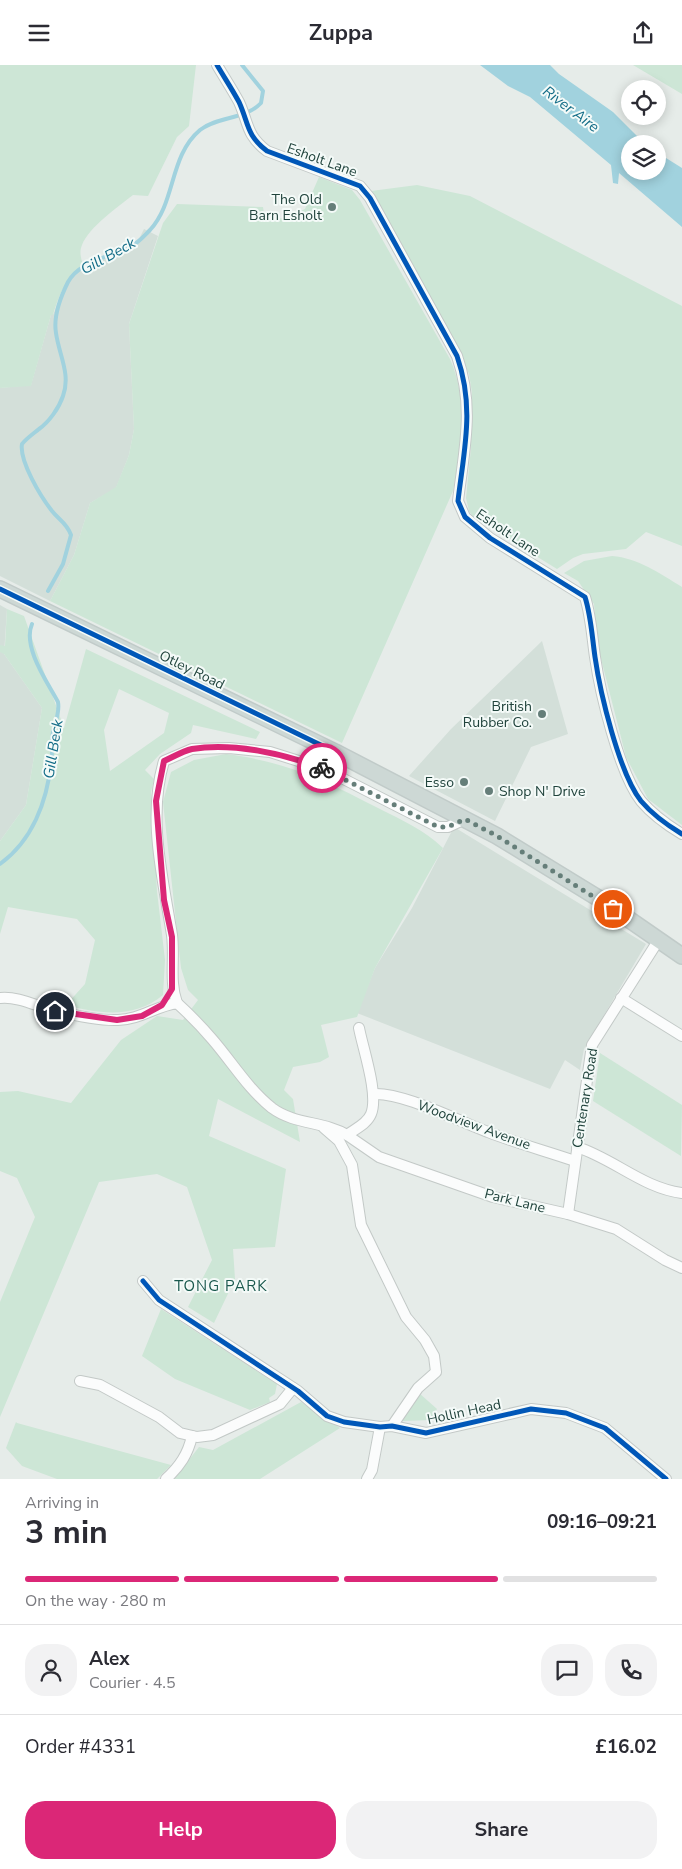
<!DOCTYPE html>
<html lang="en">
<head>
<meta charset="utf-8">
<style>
  :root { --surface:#fff; --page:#f2f2f3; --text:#2b2b33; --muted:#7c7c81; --line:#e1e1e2; --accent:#db2777 }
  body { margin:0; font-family:"Nunito Sans",sans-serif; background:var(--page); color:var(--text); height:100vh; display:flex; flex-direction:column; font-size:19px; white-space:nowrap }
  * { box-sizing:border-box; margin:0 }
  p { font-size:16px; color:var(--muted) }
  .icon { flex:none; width:28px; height:28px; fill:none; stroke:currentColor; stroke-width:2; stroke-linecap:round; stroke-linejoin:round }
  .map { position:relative; height:1414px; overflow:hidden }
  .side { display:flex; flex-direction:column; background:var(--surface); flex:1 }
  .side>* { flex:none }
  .controls { position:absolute; left:621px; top:15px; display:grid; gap:10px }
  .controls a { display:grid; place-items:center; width:45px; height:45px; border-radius:50%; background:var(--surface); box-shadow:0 2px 12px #0003; font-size:25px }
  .pin { position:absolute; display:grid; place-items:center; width:42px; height:42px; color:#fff; margin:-21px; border:2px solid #fff; border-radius:50%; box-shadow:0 1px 5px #0007 }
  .courier { position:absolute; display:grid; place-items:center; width:50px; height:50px; margin:-25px; border:4px solid #db2777; border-radius:50%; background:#fff; color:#222; box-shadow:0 1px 6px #0007 }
  .headline em { font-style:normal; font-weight:700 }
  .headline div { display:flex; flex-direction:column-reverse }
  .headline { display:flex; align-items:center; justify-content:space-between; height:85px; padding:0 25px }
  h1 { font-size:32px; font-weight:700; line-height:38px }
  .bar { display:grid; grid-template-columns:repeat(4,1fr); gap:8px 5px; align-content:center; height:60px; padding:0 25px }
  .bar i { height:6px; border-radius:4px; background:var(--line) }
  .bar .selected { background:var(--accent) }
  .bar p { grid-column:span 4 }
  .line { display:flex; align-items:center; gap:12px; padding:0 25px; border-top:1px solid var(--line) }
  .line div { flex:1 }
  .round { display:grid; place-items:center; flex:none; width:52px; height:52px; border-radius:20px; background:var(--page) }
  .primary-button { display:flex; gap:10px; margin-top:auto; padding:10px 25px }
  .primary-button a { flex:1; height:58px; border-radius:20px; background:var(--accent); color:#fff; font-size:20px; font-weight:700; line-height:58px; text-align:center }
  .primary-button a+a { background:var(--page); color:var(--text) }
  header { display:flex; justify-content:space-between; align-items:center; height:65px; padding:0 25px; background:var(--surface); font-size:22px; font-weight:700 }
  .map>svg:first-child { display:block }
</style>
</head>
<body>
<header><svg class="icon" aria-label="menu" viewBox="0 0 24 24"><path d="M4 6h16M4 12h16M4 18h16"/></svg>Zuppa<svg class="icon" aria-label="share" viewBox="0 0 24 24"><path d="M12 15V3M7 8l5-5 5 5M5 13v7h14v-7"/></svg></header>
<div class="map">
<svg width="682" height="1414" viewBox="0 0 682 1414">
  <rect width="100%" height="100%" fill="#e6ece9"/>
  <!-- built -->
  <g fill="#d3dfd9">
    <polygon points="144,164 158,171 129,259 134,364 129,390 116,423 90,438 74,490 50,536 0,511 0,323 31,320 51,250 53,250 68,214 83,200 134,184"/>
    <polygon points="0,540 7,544 4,589 42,643 26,740 0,776"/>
    <polygon points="542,576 568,669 531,682 495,756 409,711 451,664"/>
    <polygon points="454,762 646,879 584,984 580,1005 565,995 550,1024 357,948 375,903 412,843"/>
  </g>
  <!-- green -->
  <g fill="#cde6d6" fill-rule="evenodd">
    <path d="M0 0H196L189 61 177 72 148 131 133 130C118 142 89 162 82 180 79 187 81 193 83 200 65 216 60 227 53 250H51L31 321 0 323Z"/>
    <polygon points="633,0 682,0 682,29"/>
    <path d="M319 112 352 125 360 135 450 294C469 337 461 382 453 426L342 678 50 536 74 490 90 438 116 422 129 390 134 364 129 259 163 158 177 139 263 142 265 155 284 153 305 144Z"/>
    <polygon points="417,120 470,131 682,241 682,481 646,467 626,484 583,489 573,493 557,504 473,452 469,446 466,433 471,383 472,328 469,309 455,277 371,126"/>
    <path d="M612 491C638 493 659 508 682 522V760L648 734 626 692 598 582 594 539 578 516 564 508 584 496Z"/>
    <path d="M7 544 24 551 64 663 86 584 260 667 256 674 193 660 191 668 160 689 145 705 154 714 151 727 157 826 165 895 163 930C134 954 100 949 66 940L85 919 95 875 77 854 8 842 0 869V776L26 740 42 643 4 589 0 587V580L5 581ZM119 624 169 648 164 668 110 706 104 665Z"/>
    <path d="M226 689C288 697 323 715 378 743 402 755 424 765 443 783L375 903 357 952 321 960 329 992 320 997 293 1002 284 1025 293 1034 300 1077 218 1034 209 1071 286 1104 275 1182 233 1184 235 1214 214 1258 188 1242 212 1195 187 1122 157 1109 99 1117 0 1352V1237L35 1152 17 1113 0 1106V1027L18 1026 71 1038 121 975 157 951 183 955 198 935 188 925 181 903 163 737 171 707 194 695Z"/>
    <polygon points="600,988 682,1040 681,1091 593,1036"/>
    <polygon points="161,1244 277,1319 275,1329 269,1333 270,1337 250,1345 175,1314 142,1291"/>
    <polygon points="419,1328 437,1344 431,1355 403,1356 404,1349"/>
    <polygon points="301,1337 340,1363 260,1414 174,1414 199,1382 213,1385"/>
    <polygon points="16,1357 17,1358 171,1400 157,1414 57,1414 22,1401 6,1383"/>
  </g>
  <!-- water -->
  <polygon fill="#a1d2de" points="480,0 550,0 559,9 613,47 645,79 630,79 630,106 658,106 658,88 682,103 682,162 619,108 618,119 613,118 611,100 530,32 508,21"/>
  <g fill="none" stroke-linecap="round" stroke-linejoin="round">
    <!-- stream -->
    <g stroke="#a1d2de" stroke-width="4">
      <path d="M48 526 63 499 71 470C67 458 59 455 52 446 41 432 19 396 22 379 27 373 33 369 39 364 49 357 59 343 63 331 71 309 59 290 56 268 53 251 60 233 68 217 80 195 113 192 133 180 139 177 145 170 150 165 176 137 169 91 200 65 218 51 245 55 261 38L263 26 242 0"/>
      <path d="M0 799C32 776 47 737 51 698 53 688 51 677 53 667 55 657 60 648 58 637 48 618 22 582 32 559"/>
    </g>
    <!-- street casing -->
    <g stroke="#c3c9c7" stroke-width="12">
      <g id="street">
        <path d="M217 0C224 12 232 24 239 37 249 59 246 70 267 86L360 121 370 133 457 291C475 343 464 384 458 436L465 452 490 473 585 532C591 551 592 571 595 592 600 627 619 708 641 736 652 749 667 760 682 769"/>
        <path d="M0 933C19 931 38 942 56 946 73 950 101 956 118 955 139 955 156 941 177 938 189 949 201 961 212 974 232 997 248 1024 272 1043 295 1060 324 1056 347 1070 355 1064 367 1059 371 1049 379 1030 363 984 359 963"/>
        <polyline points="621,933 682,971"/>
        <path d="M177 938C169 916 175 893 172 870 163 813 147 753 164 696L192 684 229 683 270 687 324 704 438 762H448L465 754"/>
        <path d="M373 1029C403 1027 458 1056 488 1067 516 1078 546 1086 575 1096"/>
        <polyline points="324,1063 339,1076 352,1100 361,1160 406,1252 425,1275 434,1291 436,1307 418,1323 392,1361"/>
        <polyline points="347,1070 379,1092 493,1132 568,1149 616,1164 665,1195 682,1203"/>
        <path d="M577 1082C614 1094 643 1123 682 1128"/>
        <polyline points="568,1149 592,980 658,876"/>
        <polyline points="143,1216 159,1235 298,1326 327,1351 344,1357 380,1362 392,1361 426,1368 531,1344 566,1348 605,1363 666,1414"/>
        <polyline points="80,1316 100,1320 159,1352 180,1368 197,1372 213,1370 280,1339 293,1323"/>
        <path d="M166 1414C180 1401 188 1389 192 1371"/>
        <polyline points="367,1414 372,1405 380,1362"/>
      </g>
    </g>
    <!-- primary casing -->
    <g stroke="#c1cbc9" stroke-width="18">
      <polyline id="primary" points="0,524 335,687 497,771 598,833 682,891"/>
    </g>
    <!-- street -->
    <use href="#street" stroke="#fbfcfc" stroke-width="10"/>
    <!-- primary -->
    <use href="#primary" stroke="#cdd8d5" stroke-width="15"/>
    <!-- cycleway casing -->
    <g stroke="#f4faf8" stroke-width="8">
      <g id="cycleway">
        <path d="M217 0C224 12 232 24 239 37 249 59 246 70 267 86L360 121 370 133 457 291C475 343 464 384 458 436L465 452 490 473 585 532C591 551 592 571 595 592 600 627 619 708 641 736 652 749 667 760 682 769"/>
        <polyline points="0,524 335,687"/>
        <polyline points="143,1216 159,1235 298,1326 327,1351 344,1357 380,1362 392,1361 426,1368 531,1344 566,1348 605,1363 666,1414"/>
      </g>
    </g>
    <!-- cycleway -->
    <use href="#cycleway" stroke="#0057b8" stroke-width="5"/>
  </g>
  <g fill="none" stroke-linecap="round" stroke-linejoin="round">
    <!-- done -->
    <polyline stroke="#657e79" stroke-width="5" stroke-dasharray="0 9" points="322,703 438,762 448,762 465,754 497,771 613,844"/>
    <!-- route -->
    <path stroke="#db2777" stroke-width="6" d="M55 946 117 955 142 951 162 940 172 924V872L164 835 156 736 164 696C173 692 183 686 192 684 233 677 284 689 322 703"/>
  </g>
  <!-- markers -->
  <g fill="#657e79" stroke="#f4faf8" stroke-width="2">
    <circle cx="332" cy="142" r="5"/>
    <circle cx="542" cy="649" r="5"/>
    <circle cx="464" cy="717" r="5"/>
    <circle cx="489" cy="726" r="5"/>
  </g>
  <g text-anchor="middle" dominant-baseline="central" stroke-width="4" stroke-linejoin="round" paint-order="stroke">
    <!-- street labels -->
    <g font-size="14" fill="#20433c" stroke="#f4faf8">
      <text transform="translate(322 95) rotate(20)">Esholt Lane</text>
      <text transform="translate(508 468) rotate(34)">Esholt Lane</text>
      <text transform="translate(192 605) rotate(26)">Otley Road</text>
      <text transform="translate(585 1033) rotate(-81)">Centenary Road</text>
      <text transform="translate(474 1060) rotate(20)">Woodview Avenue</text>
      <text transform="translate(515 1136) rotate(14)">Park Lane</text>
      <text transform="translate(464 1347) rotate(-12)">Hollin Head</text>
    </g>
    <!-- poi labels -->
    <g font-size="14" fill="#20433c" stroke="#f4faf8" text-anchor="end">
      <text x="322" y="134">The Old<tspan x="322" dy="16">Barn Esholt</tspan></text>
      <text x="532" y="641">British<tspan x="532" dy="16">Rubber Co.</tspan></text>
      <text x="454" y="717">Esso</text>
      <text x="499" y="726" text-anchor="start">Shop N' Drive</text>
    </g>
    <!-- water labels -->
    <g font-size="15" font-style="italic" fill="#126c87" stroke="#f4faf8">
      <text transform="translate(571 44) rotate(37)">River Aire</text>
      <text transform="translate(108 191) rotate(-29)">Gill Beck</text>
      <text transform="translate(53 684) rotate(-81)">Gill Beck</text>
    </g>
    <!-- neighbourhood labels -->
    <g font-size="15" letter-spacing="1" fill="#19584d" stroke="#f4faf8">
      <text x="221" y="1221">TONG PARK</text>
    </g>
  </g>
</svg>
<div class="controls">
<a><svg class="icon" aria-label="locate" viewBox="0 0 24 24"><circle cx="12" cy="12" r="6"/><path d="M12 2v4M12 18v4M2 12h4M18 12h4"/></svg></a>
<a><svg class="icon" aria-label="layers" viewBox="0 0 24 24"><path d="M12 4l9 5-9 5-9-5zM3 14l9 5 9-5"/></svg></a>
</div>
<div class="pin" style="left:613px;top:844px;background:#ea580c"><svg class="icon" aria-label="bag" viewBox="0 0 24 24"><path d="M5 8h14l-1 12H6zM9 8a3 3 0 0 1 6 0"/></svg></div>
<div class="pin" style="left:55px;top:946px;background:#1f2937"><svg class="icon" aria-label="home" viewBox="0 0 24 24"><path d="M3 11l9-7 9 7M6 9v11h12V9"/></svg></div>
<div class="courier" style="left:322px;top:703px"><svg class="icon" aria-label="bike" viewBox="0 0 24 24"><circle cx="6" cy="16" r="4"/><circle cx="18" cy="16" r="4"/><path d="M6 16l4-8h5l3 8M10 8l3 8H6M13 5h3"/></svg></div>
</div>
<section class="side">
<div class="headline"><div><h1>3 min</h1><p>Arriving in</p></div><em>09:16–09:21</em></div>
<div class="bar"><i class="selected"></i><i class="selected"></i><i class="selected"></i><i></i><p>On the way · 280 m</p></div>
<div class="line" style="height:90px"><a class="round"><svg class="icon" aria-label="person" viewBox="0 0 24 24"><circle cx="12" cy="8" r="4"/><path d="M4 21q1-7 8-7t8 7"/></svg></a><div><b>Alex</b><p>Courier · 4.5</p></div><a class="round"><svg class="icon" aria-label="chat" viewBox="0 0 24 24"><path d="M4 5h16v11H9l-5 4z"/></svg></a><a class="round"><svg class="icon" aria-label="phone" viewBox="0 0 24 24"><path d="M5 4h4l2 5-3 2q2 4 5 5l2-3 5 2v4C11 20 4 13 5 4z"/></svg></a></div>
<div class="line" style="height:65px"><div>Order #4331</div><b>£16.02</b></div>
<div class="primary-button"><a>Help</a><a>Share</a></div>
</section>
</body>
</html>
